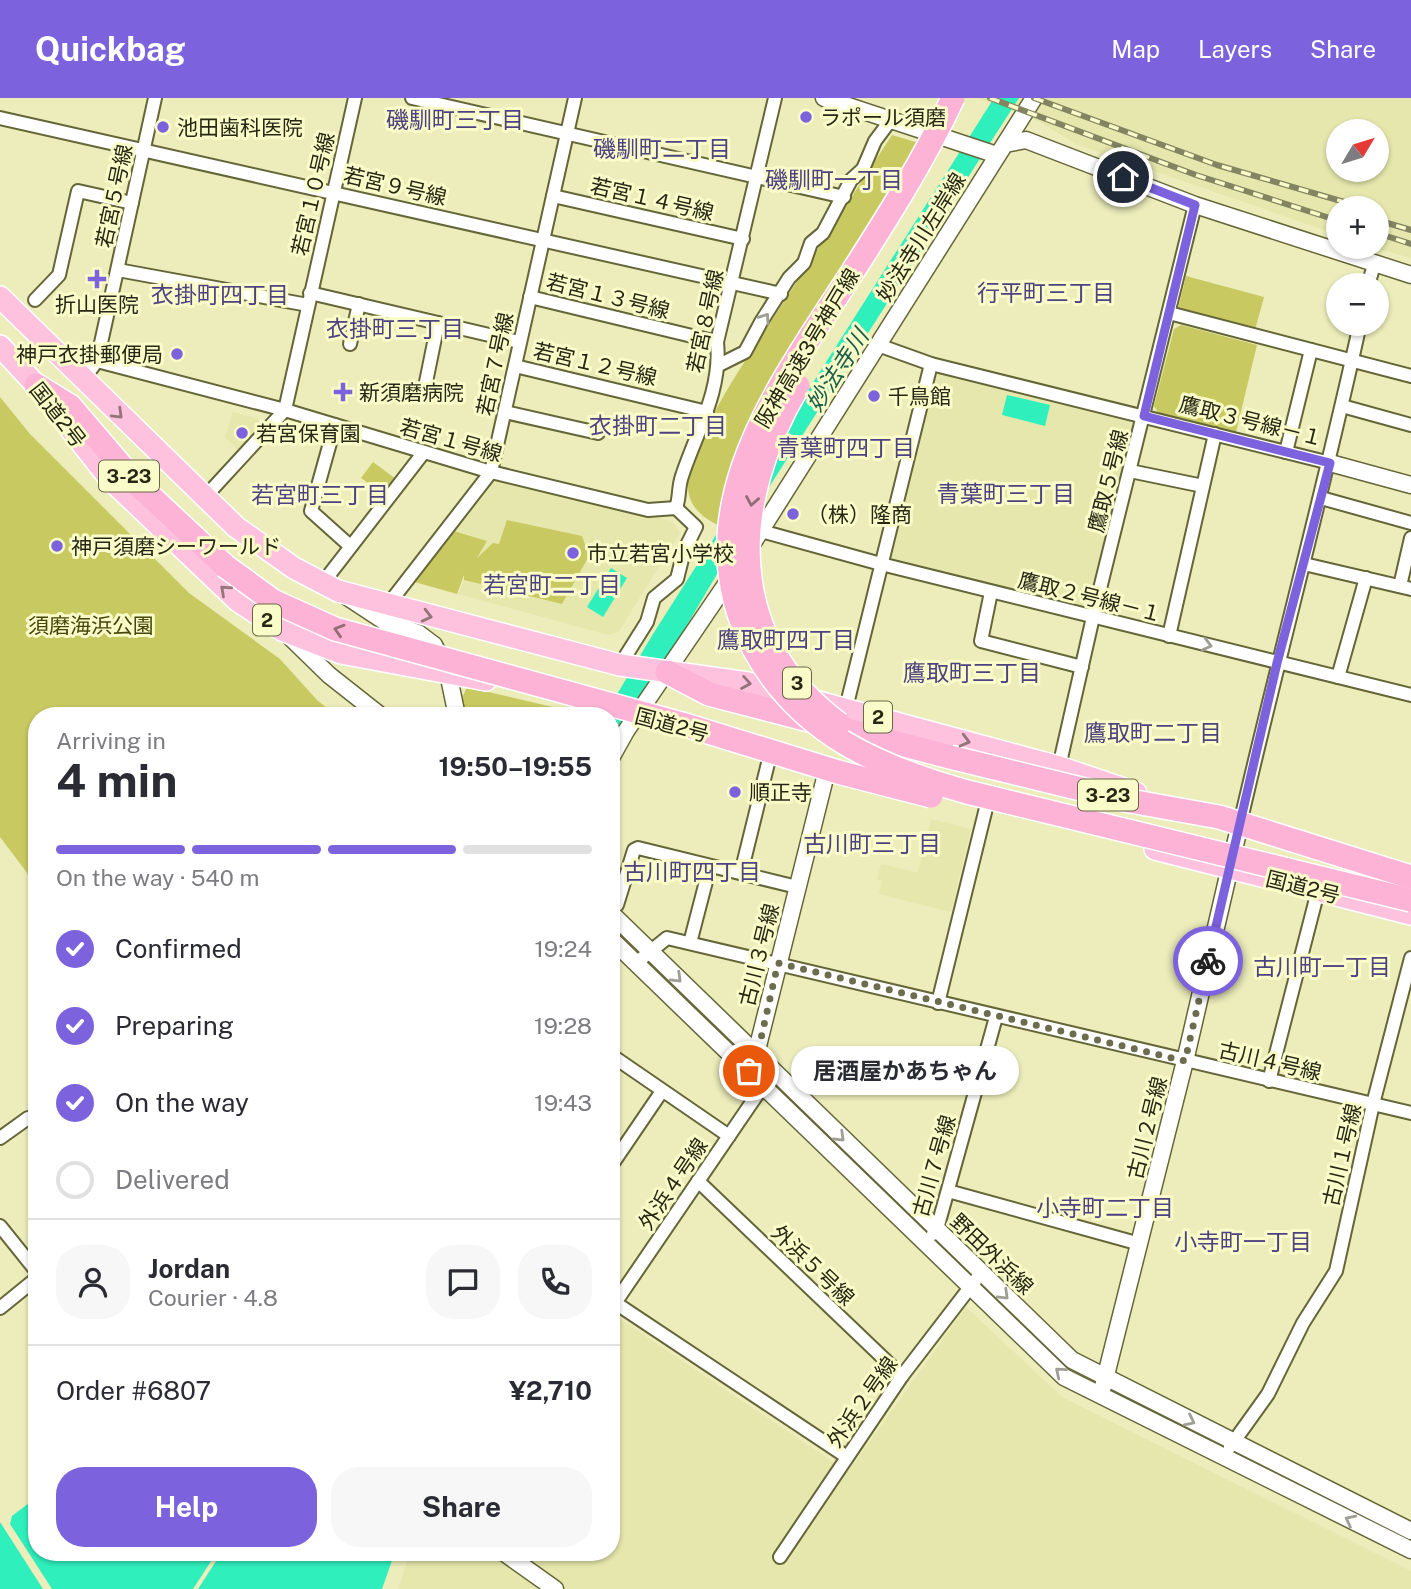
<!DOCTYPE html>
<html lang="en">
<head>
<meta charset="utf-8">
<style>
  :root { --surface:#fff; --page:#f7f7f7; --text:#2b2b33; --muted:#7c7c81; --line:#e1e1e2; --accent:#7c62dd }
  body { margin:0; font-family:"Public Sans","Noto Sans JP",sans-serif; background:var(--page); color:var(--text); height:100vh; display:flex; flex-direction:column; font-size:26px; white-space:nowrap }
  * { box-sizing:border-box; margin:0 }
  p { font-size:23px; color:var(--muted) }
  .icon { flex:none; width:38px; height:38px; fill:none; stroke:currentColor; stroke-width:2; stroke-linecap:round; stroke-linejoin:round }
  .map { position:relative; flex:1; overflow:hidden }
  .details { position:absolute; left:28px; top:609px; width:592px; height:854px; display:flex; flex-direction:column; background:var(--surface); border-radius:28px; box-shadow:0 2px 5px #0004 }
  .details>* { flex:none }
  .needle { width:46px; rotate:52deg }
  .buttons { position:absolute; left:1326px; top:21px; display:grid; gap:14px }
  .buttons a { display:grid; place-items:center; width:63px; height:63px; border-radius:50%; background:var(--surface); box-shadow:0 2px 5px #0004; font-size:35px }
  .pin { position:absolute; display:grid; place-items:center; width:60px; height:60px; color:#fff; margin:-30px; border:4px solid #fff; border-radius:50%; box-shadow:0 2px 7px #0007 }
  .courier { position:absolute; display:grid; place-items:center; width:70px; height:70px; margin:-35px; border:5px solid #7c62dd; border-radius:50%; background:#fff; color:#222; box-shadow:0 2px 9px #0007 }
  .bubble { position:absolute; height:49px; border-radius:24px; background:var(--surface); box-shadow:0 2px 5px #0004; font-size:23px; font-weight:700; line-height:49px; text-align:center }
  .head em { font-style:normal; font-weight:700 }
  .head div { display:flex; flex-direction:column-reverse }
  .head { display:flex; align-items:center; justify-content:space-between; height:119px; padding:0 28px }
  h1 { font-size:46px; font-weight:700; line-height:52px }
  .bar { display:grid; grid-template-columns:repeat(4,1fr); gap:10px 7px; align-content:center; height:84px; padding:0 28px }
  .bar i { height:9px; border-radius:5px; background:var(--line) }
  .bar .selected { background:var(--accent) }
  .bar p { grid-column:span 4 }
  .line { display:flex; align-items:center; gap:18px; padding:0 28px; border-top:2px solid var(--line) }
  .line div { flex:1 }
  .round { display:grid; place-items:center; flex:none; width:74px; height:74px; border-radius:28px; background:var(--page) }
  ol { padding:0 28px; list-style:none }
  li { display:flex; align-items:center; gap:21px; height:77px }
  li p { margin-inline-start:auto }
  li .icon { padding:7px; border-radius:50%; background:var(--accent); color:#fff; stroke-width:4 }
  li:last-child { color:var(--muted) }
  li i { width:38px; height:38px; border:4px solid var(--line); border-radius:50% }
  .primary-button { display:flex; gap:14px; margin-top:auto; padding:14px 28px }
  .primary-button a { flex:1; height:80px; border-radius:28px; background:var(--accent); color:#fff; font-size:28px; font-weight:700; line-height:80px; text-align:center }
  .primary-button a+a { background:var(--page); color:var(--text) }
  header { display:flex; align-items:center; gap:42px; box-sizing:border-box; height:98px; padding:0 35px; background:var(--accent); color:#fff }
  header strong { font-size:33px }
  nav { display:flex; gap:38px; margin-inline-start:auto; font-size:24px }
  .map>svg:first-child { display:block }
</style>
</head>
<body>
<header>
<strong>Quickbag</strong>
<nav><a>Map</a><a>Layers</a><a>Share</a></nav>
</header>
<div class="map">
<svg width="1411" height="1491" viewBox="0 0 1411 1491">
  <rect width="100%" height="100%" fill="#ecedbb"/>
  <!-- built -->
  <g fill="#e5e7ac" fill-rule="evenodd">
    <path d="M976 0H1411V160L1372 149H1377V110H1339V137L1076 46 1038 23ZM1339 33H1377V72H1339Z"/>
    <polygon points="942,275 1128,322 1133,329 1088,504 1081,508 891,463 934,279"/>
    <polygon points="233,314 259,321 261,331 239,353 225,339"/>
    <polygon points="495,381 672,423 680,435 619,533 609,537 458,496 471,467 487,443 455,432"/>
    <polygon points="931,721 971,731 951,814 879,796 882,783 877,781 881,766 918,775"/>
    <polygon points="966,1209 1062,1299 1411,1473 1411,1491 398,1491 410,1454 611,1454 611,1215 848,1374"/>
  </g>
  <!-- green -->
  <g fill="#c9c961">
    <path d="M892 37 919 45 755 312 731 368 720 428C704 421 689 409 688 390 685 346 760 241 785 202 820 147 856 92 892 37Z"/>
    <polygon points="1186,178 1264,199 1255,232 1178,211"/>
    <polygon points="1181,227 1257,247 1236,334 1159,316 1154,308 1174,231"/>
    <polygon points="0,299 30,336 189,495 280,561 317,602 337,618 37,618 37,788 0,739"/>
    <polygon points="373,364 396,381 385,397 361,380"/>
    <polygon points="507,422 582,438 589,458 562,506 464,482 464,477 457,496 411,483 454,433 487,443 477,460 493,445 499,446"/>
    <polygon points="467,589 557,610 570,618 465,618 461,602"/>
  </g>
  <!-- water -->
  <g fill="#2fefbc">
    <polygon points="994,0 1019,0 760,403 677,544 611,642 611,618 604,618 653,536"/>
    <polygon points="1007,297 1050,307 1045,328 1002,317"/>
    <polygon points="611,470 627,480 603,519 587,509"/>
    <polygon points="37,1399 37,1454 217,1454 193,1491 52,1491 10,1426 12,1418"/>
    <polygon points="0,1424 43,1491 0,1491"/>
    <polygon points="222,1454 395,1454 382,1491 198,1491"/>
  </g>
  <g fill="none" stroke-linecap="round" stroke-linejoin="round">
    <!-- minor casing -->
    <g stroke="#656638" stroke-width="16">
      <g id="minor">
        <polyline points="412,0 844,99"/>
        <polyline points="0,20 781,196"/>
        <polyline points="553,98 743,141"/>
        <polyline points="118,172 308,207"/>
        <polyline points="1368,187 1375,164"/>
        <polyline points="310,195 519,244"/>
        <polyline points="530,199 717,244"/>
        <polyline points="35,202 59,177 78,93 132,105"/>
        <polyline points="1169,215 1411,278"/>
        <polyline points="350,246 359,206"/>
        <polyline points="878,247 931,266 1330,365"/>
        <polyline points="97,263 285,312 491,374 648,412 676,410"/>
        <polyline points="719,267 745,254 761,224 789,180 804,165 811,145 823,135 851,82 863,71 875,43 890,23"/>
        <polyline points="515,268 707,314"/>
        <polyline points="83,282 97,263 155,0"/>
        <polyline points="425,289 438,225"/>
        <polyline points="1342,308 1411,327"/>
        <polyline points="505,314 598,335"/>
        <polyline points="335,327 311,413 349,447"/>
        <polyline points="1286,354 1311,252"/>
        <polyline points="1130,373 1203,388"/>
        <polyline points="205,399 285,312 355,0"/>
        <polyline points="1321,400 1411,425"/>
        <path d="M676 410C680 399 678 389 682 378 697 333 722 292 717 244L775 0"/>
        <polyline points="761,433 881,466 1411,597"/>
        <polyline points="1304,466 1411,491"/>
        <polyline points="322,486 424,354"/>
        <polyline points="1400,488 1411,440"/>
        <polyline points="991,494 981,543 1082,569"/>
        <polyline points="387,508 491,374 575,0"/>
        <polyline points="1169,538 1215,336"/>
        <polyline points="620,567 647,524 654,500 677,481 684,453 696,429 676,410"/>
        <polyline points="1338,579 1366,480"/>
        <polyline points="846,610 931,266"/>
        <polyline points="1059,669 1093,519 1195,107"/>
        <path d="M1239 730C1278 561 1323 395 1360 226"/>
        <polyline points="741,775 771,653"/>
        <polyline points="617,807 634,752 638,750 797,789"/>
        <polyline points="690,845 710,768"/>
        <polyline points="636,865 667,840 1411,1015"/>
        <polyline points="938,905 987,706"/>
        <polyline points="611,957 729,1038"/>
        <polyline points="1269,983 1318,793"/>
        <polyline points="0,1040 28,1020"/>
        <polyline points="611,1068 662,993"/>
        <polyline points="698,1083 902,1278"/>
        <polyline points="948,1093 1140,1146"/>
        <polyline points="0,1128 37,1174"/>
        <polyline points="933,1136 937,1131 996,919"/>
        <polyline points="611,1202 847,1359"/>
        <polyline points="615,1205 763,988"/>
        <polyline points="0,1210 37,1180"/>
        <polyline points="1230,1349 1268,1296 1303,1225 1336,1173 1373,1006 1411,860"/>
        <polyline points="780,1459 902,1278 981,1175"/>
      </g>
    </g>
    <!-- tertiary casing -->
    <g stroke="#656638" stroke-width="19">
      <g id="tertiary">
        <polyline points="824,0 997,57"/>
        <polyline points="1005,46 1026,42 1195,107 1411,177"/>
        <polyline points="1330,365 1411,387"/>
        <polyline points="749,451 1034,0"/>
        <polyline points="346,498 384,523 418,535 434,547 448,575 457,618"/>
        <polyline points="288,537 329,577 381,618"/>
        <polyline points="611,660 626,633 733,476"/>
        <polyline points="611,815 1072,1262 1411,1433"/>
        <polyline points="611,841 1064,1279 1411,1452"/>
        <polyline points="754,964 828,668"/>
        <polyline points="1103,1289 1185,963 1239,730"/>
        <polyline points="503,1454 555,1491"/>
      </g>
    </g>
    <!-- trunk casing -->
    <g stroke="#fff" stroke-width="24">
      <g id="trunk">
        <polyline points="0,199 236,429 294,470 338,493 620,567 748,585 1059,669 1136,695"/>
        <polyline points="0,248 36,287 110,381 238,503 282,532 341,555 486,582"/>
        <polyline points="1155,751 1411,816"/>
      </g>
    </g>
    <!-- motorway casing -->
    <g stroke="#fff" stroke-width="26">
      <g id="motorway">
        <polyline points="36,287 70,308 134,383 225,468"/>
        <polyline points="667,574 709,596 950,659"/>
      </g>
    </g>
    <!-- minor -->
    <use href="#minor" stroke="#fff" stroke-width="12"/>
    <!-- tertiary -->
    <use href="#tertiary" stroke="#fff" stroke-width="16"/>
    <!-- trunk -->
    <use href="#trunk" stroke="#fec2de" stroke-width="21"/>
    <!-- motorway -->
    <use href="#motorway" stroke="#fdb3d6" stroke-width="23"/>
    <!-- rail casing -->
    <g stroke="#838462" stroke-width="6">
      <g id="rail">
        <polyline points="990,0 1196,77 1339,123"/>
        <polyline points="1034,0 1217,67 1365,110"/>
        <polyline points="1377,122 1411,132"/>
        <polyline points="1377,135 1411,146"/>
      </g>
    </g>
    <!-- rail -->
    <use href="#rail" stroke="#f9fbc8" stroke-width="3.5" stroke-dasharray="10" stroke-linecap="butt"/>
    <!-- motorway-bridge casing -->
    <g stroke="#fff" stroke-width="26" stroke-linecap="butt">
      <g id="motorway-bridge">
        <path d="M953 0C924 62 887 120 850 178 778 289 682 416 754 551 800 636 879 669 967 694L1411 802"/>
        <path d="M798 288C729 404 722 539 839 626"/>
        <polyline points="225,468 273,503 335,531 682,626 838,674 931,698"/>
        <polyline points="950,659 1130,703 1219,719 1411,779"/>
      </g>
    </g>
    <!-- motorway-bridge -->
    <use href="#motorway-bridge" stroke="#fdb3d6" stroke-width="23"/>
  </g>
  <!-- one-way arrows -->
  <defs><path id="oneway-chevron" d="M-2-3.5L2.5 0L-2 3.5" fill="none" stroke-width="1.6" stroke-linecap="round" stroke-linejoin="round" transform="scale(1.75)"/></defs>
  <g stroke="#9e9e95">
    <use href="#oneway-chevron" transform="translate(765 220) rotate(-55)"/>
    <use href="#oneway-chevron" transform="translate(1207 547) rotate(14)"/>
    <use href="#oneway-chevron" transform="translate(677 880) rotate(44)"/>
    <use href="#oneway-chevron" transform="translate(840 1039) rotate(44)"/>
    <use href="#oneway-chevron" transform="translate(1004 1197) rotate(44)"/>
    <use href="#oneway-chevron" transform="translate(1060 1274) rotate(-140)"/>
    <use href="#oneway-chevron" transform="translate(1190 1323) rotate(26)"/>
    <use href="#oneway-chevron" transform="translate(1350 1422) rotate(-153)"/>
  </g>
  <g stroke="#927479">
    <use href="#oneway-chevron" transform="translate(118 316) rotate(44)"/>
    <use href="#oneway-chevron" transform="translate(225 492) rotate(-138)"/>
    <use href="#oneway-chevron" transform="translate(427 518) rotate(14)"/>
    <use href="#oneway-chevron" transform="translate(746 585) rotate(10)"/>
    <use href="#oneway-chevron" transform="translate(965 643) rotate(15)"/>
  </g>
  <g stroke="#926d75">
    <use href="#oneway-chevron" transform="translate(752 403) rotate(100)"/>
    <use href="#oneway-chevron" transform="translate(339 532) rotate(-163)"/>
  </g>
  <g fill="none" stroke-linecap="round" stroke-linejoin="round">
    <!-- done -->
    <polyline stroke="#6c6c4e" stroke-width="7" stroke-dasharray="0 12.6" points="749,973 757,958 778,865 1185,963 1208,863"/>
    <!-- route -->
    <polyline stroke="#7c62dd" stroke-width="9" points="1123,79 1195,107 1144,318 1330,365 1277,565 1208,863"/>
  </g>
  <!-- markers -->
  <g fill="#7c62dd" stroke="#f9fbc8" stroke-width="2.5">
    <circle cx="806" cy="19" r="7"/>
    <circle cx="163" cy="29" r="7"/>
    <path d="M93.5 170.5h7v7h7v7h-7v7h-7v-7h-7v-7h7z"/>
    <circle cx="177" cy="256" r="7"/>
    <path d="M339.5 283.5h7v7h7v7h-7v7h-7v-7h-7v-7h7z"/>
    <circle cx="874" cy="298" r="7"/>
    <circle cx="242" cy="335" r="7"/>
    <circle cx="793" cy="416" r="7"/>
    <circle cx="57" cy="448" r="7"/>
    <circle cx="573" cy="455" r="7"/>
    <circle cx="735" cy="694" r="7"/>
  </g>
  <g text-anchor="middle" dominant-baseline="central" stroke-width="6" stroke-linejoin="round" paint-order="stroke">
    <!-- shield labels -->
    <g fill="#f9fbc8" stroke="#66674a" stroke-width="2">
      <rect x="99" y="362.5" width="60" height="31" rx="5"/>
      <rect x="253" y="506.5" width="28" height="31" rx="5"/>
      <rect x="783" y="569.5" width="28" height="31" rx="5"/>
      <rect x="864" y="603.5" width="28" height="31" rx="5"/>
      <rect x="1078" y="681.5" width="60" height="31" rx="5"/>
    </g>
    <g font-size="19" font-weight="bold" fill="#272714">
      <text x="129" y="378">3-23</text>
      <text x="267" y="522">2</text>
      <text x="797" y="585">3</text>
      <text x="878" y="619">2</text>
      <text x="1108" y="697">3-23</text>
    </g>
    <!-- poi labels -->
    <g font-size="21" fill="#272714" stroke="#f9fbc8" text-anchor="start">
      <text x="820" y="19">ラポール須磨</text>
      <text x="177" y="29">池田歯科医院</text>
      <text x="97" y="206" text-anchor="middle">折山医院</text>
      <text x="163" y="256" text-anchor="end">神戸衣掛郵便局</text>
      <text x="359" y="294">新須磨病院</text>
      <text x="888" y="298">千鳥館</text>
      <text x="256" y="335">若宮保育園</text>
      <text x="807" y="416">（株）隆商</text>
      <text x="71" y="448">神戸須磨シーワールド</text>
      <text x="587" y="455">市立若宮小学校</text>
      <text x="749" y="694">順正寺</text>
    </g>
    <!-- street labels -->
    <g font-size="21" fill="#272714" stroke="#f9fbc8">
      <text transform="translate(395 88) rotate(13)">若宮９号線</text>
      <text transform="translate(313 96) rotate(-77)">若宮１０号線</text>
      <text transform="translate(114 98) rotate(-78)">若宮５号線</text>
      <text transform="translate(652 101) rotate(13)">若宮１４号線</text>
      <text transform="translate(921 139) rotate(-58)">妙法寺川左岸線</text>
      <text transform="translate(608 198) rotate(14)">若宮１３号線</text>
      <text transform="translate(705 223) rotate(-78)">若宮８号線</text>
      <text transform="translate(807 250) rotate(-59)">阪神高速3号神戸線</text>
      <text transform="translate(495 266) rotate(-78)">若宮７号線</text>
      <text transform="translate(595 266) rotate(13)">若宮１２号線</text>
      <text transform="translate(58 317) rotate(52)">国道2号</text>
      <text transform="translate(1251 323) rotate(14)">鷹取３号線－１</text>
      <text transform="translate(451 342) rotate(16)">若宮１号線</text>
      <text transform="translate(1108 383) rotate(-76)">鷹取５号線</text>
      <text transform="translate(1090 499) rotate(14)">鷹取２号線－１</text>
      <text transform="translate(672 627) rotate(15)">国道2号</text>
      <text transform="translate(1303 789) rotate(14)">国道2号</text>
      <text transform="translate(759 857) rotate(-76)">古川３号線</text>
      <text transform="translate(1270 963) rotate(13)">古川４号線</text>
      <text transform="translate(1147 1030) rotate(-76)">古川２号線</text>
      <text transform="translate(1342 1057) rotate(-77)">古川１号線</text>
      <text transform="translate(934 1068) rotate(-74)">古川７号線</text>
      <text transform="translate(673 1086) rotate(-56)">外浜４号線</text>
      <text transform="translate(992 1156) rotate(44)">野田外浜線</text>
      <text transform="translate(813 1167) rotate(44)">外浜５号線</text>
      <text transform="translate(862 1304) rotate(-55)">外浜２号線</text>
    </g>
    <!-- park labels -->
    <g font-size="21" fill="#46460a" stroke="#f9fbc8">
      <text x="91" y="527">須磨海浜公園</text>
    </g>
    <!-- neighbourhood labels -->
    <g font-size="23" fill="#4d4380" stroke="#f9fbc8">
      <text x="455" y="21">磯馴町三丁目</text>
      <text x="662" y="50">磯馴町二丁目</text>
      <text x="834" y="81">磯馴町一丁目</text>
      <text x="1046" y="194">行平町三丁目</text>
      <text x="220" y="196">衣掛町四丁目</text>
      <text x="395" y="230">衣掛町三丁目</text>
      <text x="658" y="327">衣掛町二丁目</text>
      <text x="846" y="349">青葉町四丁目</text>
      <text x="1006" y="395">青葉町三丁目</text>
      <text x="320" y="396">若宮町三丁目</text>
      <text x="552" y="486">若宮町二丁目</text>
      <text x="786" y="541">鷹取町四丁目</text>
      <text x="972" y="574">鷹取町三丁目</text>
      <text x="1153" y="634">鷹取町二丁目</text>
      <text x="872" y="745">古川町三丁目</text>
      <text x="692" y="773">古川町四丁目</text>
      <text x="1322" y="868">古川町一丁目</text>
      <text x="1105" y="1109">小寺町二丁目</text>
      <text x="1243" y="1143">小寺町一丁目</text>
    </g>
    <!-- water labels -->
    <g font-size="23" font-style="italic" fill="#185e4a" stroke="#f9fbc8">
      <text transform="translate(837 272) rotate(-57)">妙法寺川</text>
    </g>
  </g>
</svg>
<div class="buttons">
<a><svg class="needle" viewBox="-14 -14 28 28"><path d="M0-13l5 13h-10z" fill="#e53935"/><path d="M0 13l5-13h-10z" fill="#7c7c81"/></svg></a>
<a>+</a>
<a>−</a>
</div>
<div class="pin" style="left:749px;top:973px;background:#ea580c"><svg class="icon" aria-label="bag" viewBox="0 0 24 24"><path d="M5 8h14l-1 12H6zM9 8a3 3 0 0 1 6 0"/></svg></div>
<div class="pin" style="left:1123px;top:79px;background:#1f2937"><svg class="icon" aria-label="home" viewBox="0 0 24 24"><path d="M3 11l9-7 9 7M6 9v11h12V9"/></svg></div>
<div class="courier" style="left:1208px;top:863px"><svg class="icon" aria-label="bike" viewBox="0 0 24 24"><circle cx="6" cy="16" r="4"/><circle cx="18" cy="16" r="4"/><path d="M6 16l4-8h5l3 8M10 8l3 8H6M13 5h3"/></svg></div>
<div class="bubble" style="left:791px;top:948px;width:228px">居酒屋かあちゃん</div>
<section class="details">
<div class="head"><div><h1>4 min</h1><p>Arriving in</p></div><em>19:50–19:55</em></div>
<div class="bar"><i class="selected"></i><i class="selected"></i><i class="selected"></i><i></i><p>On the way · 540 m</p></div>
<ol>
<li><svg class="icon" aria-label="check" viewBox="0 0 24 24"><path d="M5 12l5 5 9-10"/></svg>Confirmed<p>19:24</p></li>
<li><svg class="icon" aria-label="check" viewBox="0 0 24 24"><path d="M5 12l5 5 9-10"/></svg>Preparing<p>19:28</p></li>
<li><svg class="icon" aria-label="check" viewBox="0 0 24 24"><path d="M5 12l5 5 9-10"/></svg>On the way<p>19:43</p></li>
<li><i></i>Delivered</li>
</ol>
<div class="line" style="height:126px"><a class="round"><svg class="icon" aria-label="person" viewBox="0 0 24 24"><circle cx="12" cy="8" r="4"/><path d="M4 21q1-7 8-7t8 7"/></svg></a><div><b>Jordan</b><p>Courier · 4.8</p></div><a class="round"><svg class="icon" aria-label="chat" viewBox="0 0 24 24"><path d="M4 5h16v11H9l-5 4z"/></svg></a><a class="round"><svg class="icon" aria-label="phone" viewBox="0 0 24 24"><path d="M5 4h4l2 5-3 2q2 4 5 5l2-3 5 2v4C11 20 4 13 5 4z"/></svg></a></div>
<div class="line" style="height:91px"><div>Order #6807</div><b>¥2,710</b></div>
<div class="primary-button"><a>Help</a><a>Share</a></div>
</section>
</div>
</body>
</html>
